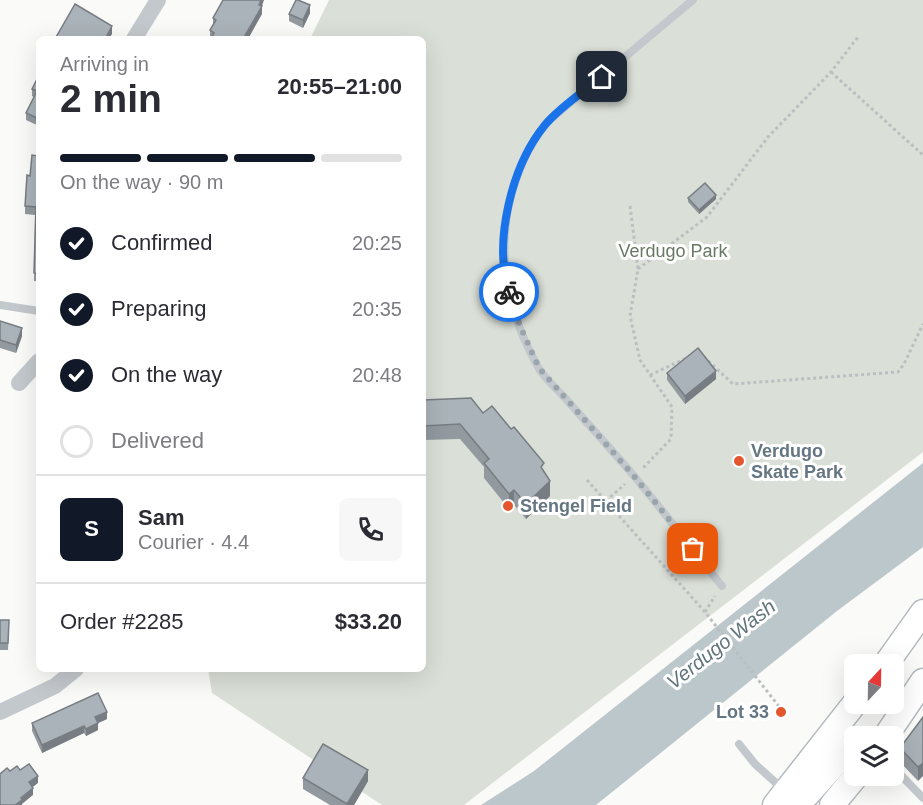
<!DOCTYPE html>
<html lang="en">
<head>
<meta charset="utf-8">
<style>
  :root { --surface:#fff; --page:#f7f7f7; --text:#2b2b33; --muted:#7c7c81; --line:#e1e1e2; --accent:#111827 }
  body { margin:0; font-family:Arial,sans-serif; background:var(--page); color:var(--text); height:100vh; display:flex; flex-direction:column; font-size:22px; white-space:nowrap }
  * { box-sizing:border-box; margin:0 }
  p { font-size:20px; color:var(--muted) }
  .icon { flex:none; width:33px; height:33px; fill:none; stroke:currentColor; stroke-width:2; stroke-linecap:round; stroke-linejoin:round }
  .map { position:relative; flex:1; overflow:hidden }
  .drawer { position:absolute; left:36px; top:36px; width:390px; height:636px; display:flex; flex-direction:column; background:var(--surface); border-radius:9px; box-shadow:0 6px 24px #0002 }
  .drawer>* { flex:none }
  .needle { width:39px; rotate:22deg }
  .buttons { position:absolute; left:844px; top:654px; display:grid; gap:12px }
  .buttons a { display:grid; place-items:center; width:60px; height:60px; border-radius:9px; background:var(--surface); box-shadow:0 6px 24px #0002; font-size:30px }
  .pin { position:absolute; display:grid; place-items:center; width:51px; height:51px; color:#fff; margin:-26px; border-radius:12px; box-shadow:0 3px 9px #0006 }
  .courier { position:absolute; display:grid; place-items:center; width:60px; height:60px; margin:-30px; border:4px solid #1a73e8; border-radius:50%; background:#fff; color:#222; box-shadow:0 2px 8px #0007 }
  .head em { font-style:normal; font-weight:700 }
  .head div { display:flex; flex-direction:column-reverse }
  .head { display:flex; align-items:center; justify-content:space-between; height:102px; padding:0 24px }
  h1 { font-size:39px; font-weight:700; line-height:45px }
  .bar { display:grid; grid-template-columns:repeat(4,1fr); gap:9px 6px; align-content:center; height:72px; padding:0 24px }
  .bar i { height:8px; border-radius:4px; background:var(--line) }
  .bar .selected { background:var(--accent) }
  .bar p { grid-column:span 4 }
  .line { display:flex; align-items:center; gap:15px; padding:0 24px; border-top:2px solid var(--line) }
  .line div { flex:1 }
  .round { display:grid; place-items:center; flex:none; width:63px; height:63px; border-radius:9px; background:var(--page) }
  ol { padding:0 24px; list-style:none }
  li { display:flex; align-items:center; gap:18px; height:66px }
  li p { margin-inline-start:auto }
  li .icon { padding:6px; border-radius:50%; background:var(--accent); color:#fff; stroke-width:4 }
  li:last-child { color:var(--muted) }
  li i { width:33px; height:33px; border:3px solid var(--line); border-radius:50% }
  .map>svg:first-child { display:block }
</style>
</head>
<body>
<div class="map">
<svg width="923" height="805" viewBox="0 0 923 805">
  <rect width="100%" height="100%" fill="#fafaf8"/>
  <!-- green -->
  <polygon fill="#dadfd7" points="329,0 923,0 923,452 464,805 382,805 212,693 208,669 423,669 423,39 310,39"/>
  <!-- water -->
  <polygon fill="#bbc7cb" points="923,463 923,547 837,611 596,805 481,805 534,771"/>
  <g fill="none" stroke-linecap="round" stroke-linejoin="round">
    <!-- secondary casing -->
    <g stroke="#b3babf" stroke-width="27">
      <g id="secondary">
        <polyline points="886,664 923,612"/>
        <polyline points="886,736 923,681"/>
        <polyline points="775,805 855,703"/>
        <polyline points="794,805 796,800 807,795 855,742"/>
        <polyline points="832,805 856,776"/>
      </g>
    </g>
    <!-- path -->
    <g stroke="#bbbfc2" stroke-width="3" stroke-dasharray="3 3" stroke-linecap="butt">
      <polyline points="831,72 923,155"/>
      <polyline points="630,206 638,269 630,316 640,360 672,407 671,439 643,468"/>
      <polyline points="638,269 707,217 768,137 831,72 858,37"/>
      <polyline points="704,357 733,384 898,372 904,364 923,324"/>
      <polyline points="650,375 687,358"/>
      <polyline points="587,480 705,612 781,709"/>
      <polyline points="606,501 625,484"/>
      <polyline points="705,612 715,596"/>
    </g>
    <!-- service -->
    <g stroke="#c3c8cc" stroke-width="8">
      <path d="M693 0 546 123C491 198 493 287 538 367 544 378 556 388 565 398 588 424 611 449 634 476 664 512 692 549 722 586"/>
      <polyline points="0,305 39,311"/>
      <polyline points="739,744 755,764 785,791"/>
      <polyline points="894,768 923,798"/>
    </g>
    <!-- minor -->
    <g stroke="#c3c8cc" stroke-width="16">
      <polyline points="134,39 158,0"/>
      <polyline points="19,383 39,361"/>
      <polyline points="0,712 55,686 76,669"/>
    </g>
    <!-- secondary -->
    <use href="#secondary" stroke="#fff" stroke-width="24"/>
  </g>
  <!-- wall -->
  <g fill="#929a9f">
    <polygon points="262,6 262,14 210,38 210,30 213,26 213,18"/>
    <polygon points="310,13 303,28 289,21 289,14"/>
    <polygon points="39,75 39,126 26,120 26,113 34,97 32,96 32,89"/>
    <polygon points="39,153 39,298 37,298 38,281 34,281 35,215 25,214 25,206 30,176"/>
    <polygon points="688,198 716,199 699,214 688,202"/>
    <polygon points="0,321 22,336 16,353 0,348"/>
    <polygon points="667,373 716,379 685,404 667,380"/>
    <polygon points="423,400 483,413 511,429 544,472 550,496 526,519 514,505 509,509 484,478 484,467 460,439 423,440"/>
    <polygon points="0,620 9,628 8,650 0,650"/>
    <polygon points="923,717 918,781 900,762 900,748"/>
    <polygon points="107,719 98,723 98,730 86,736 84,733 42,753 32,731 32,723"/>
    <polygon points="303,778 368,781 354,805 330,805 303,789"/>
  </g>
  <!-- shaded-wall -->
  <g fill="#777d82">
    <polygon points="261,0 264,0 261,9 262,6 262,14 248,39 243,39"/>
    <polygon points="310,5 310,13 303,28 303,20"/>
    <polygon points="112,26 112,34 109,39 105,39"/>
    <polygon points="716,195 716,199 699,214 699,210"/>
    <polygon points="22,328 22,336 16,353 16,345"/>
    <polygon points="716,371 716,379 685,404 685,396"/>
    <polygon points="550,481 550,496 526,519 526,504"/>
    <polygon points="514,490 514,505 509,509 509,494"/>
    <polygon points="107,712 107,719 98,723 98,730 86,736 86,729 95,717"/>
    <polygon points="84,726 84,733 42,753 42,745"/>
    <polygon points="923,763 923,776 918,781 918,767"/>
    <polygon points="368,770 368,781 354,805 347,805"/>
    <polygon points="38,776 38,783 29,790 29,782"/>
    <polygon points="33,788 33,795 22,804 22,805 15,805 21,798"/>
  </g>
  <!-- building -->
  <g fill="#aab3b9" stroke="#777d82" stroke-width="1.5">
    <polygon points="223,0 261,0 259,5 262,6 243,39 211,39 214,33 210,30 216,20 213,18"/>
    <polygon points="296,0 298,0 310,5 303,20 289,14"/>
    <polygon points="75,4 112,26 105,39 55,39"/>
    <polygon points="39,75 39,119 26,113 37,91 32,89"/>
    <polygon points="39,153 39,290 37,290 38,274 34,273 36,207 25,206 27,175 30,176 32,155 38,156"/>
    <polygon points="705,183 716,195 699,210 688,198"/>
    <polygon points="0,321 22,328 16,345 0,340"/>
    <polygon points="698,348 716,371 685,396 667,373"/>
    <polygon points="471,398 483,413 492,406 511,429 514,427 544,463 541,467 550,481 526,504 514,490 509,494 484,463 489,459 460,424 423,426 423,400"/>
    <polygon points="0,620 9,620 8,643 0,643"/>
    <polygon points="98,693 107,712 95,717 98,723 86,729 84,726 42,745 32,723"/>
    <polygon points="923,717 923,763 918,767 900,748"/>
    <polygon points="323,744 368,770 347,804 303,778"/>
    <polygon points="29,764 38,776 29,782 33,788 21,798 22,800 15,805 0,805 0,774 7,768 10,771 17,766 20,770"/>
  </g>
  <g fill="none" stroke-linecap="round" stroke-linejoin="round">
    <!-- done -->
    <polyline stroke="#99a4ac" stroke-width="6" stroke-dasharray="0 10.8" points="509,292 520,326 539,368 634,476 693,549"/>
    <!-- route -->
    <path stroke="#1a73e8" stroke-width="8" d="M509 292C493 241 512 165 545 125 560 107 583 92 602 77"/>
  </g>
  <!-- markers -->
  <g fill="#e4572e" stroke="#fff" stroke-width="2">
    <circle cx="739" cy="461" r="6"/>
    <circle cx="508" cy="506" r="6"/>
    <circle cx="781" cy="712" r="6"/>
  </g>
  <g text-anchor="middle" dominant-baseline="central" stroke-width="6" stroke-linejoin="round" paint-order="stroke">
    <!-- park labels -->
    <g font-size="18" fill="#687a64" stroke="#fff">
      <text x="673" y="251">Verdugo Park</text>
    </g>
    <!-- poi labels -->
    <g font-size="18" font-weight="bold" fill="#657683" stroke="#fff" text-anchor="start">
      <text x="751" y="451">Verdugo<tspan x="751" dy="21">Skate Park</tspan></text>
      <text x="520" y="506">Stengel Field</text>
      <text x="769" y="712" text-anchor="end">Lot 33</text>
    </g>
    <!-- water labels -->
    <g font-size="20" font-style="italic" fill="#60757c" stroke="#fff">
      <text transform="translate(721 644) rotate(-38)">Verdugo Wash</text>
    </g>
  </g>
</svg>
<div class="buttons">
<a><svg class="needle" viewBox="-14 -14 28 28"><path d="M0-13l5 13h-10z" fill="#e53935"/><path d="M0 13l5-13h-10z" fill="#7c7c81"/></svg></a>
<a><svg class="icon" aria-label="layers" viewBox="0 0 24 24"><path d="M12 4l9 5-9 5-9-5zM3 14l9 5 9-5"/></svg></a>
</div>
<div class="pin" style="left:693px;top:549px;background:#ea580c"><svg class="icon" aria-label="bag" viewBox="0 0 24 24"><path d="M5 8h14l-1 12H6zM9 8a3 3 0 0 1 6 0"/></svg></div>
<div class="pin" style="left:602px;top:77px;background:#1f2937"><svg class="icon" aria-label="home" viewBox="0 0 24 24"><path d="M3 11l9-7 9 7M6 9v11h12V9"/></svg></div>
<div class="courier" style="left:509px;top:292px"><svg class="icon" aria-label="bike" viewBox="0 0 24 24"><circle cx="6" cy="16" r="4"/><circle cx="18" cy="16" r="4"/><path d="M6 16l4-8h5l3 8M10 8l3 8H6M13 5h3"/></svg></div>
<section class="drawer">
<div class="head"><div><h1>2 min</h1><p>Arriving in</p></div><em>20:55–21:00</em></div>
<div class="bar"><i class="selected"></i><i class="selected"></i><i class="selected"></i><i></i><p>On the way · 90 m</p></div>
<ol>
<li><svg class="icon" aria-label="check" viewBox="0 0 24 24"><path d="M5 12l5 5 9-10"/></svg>Confirmed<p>20:25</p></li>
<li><svg class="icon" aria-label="check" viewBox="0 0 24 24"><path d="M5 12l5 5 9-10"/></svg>Preparing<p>20:35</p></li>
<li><svg class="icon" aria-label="check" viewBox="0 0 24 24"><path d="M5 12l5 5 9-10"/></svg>On the way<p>20:48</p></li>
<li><i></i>Delivered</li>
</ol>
<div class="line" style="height:108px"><b class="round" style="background:var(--accent);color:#fff">S</b><div><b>Sam</b><p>Courier · 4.4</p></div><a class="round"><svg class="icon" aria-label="phone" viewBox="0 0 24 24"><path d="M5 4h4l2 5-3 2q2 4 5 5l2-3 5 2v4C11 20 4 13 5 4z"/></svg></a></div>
<div class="line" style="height:78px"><div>Order #2285</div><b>$33.20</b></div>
</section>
</div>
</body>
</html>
